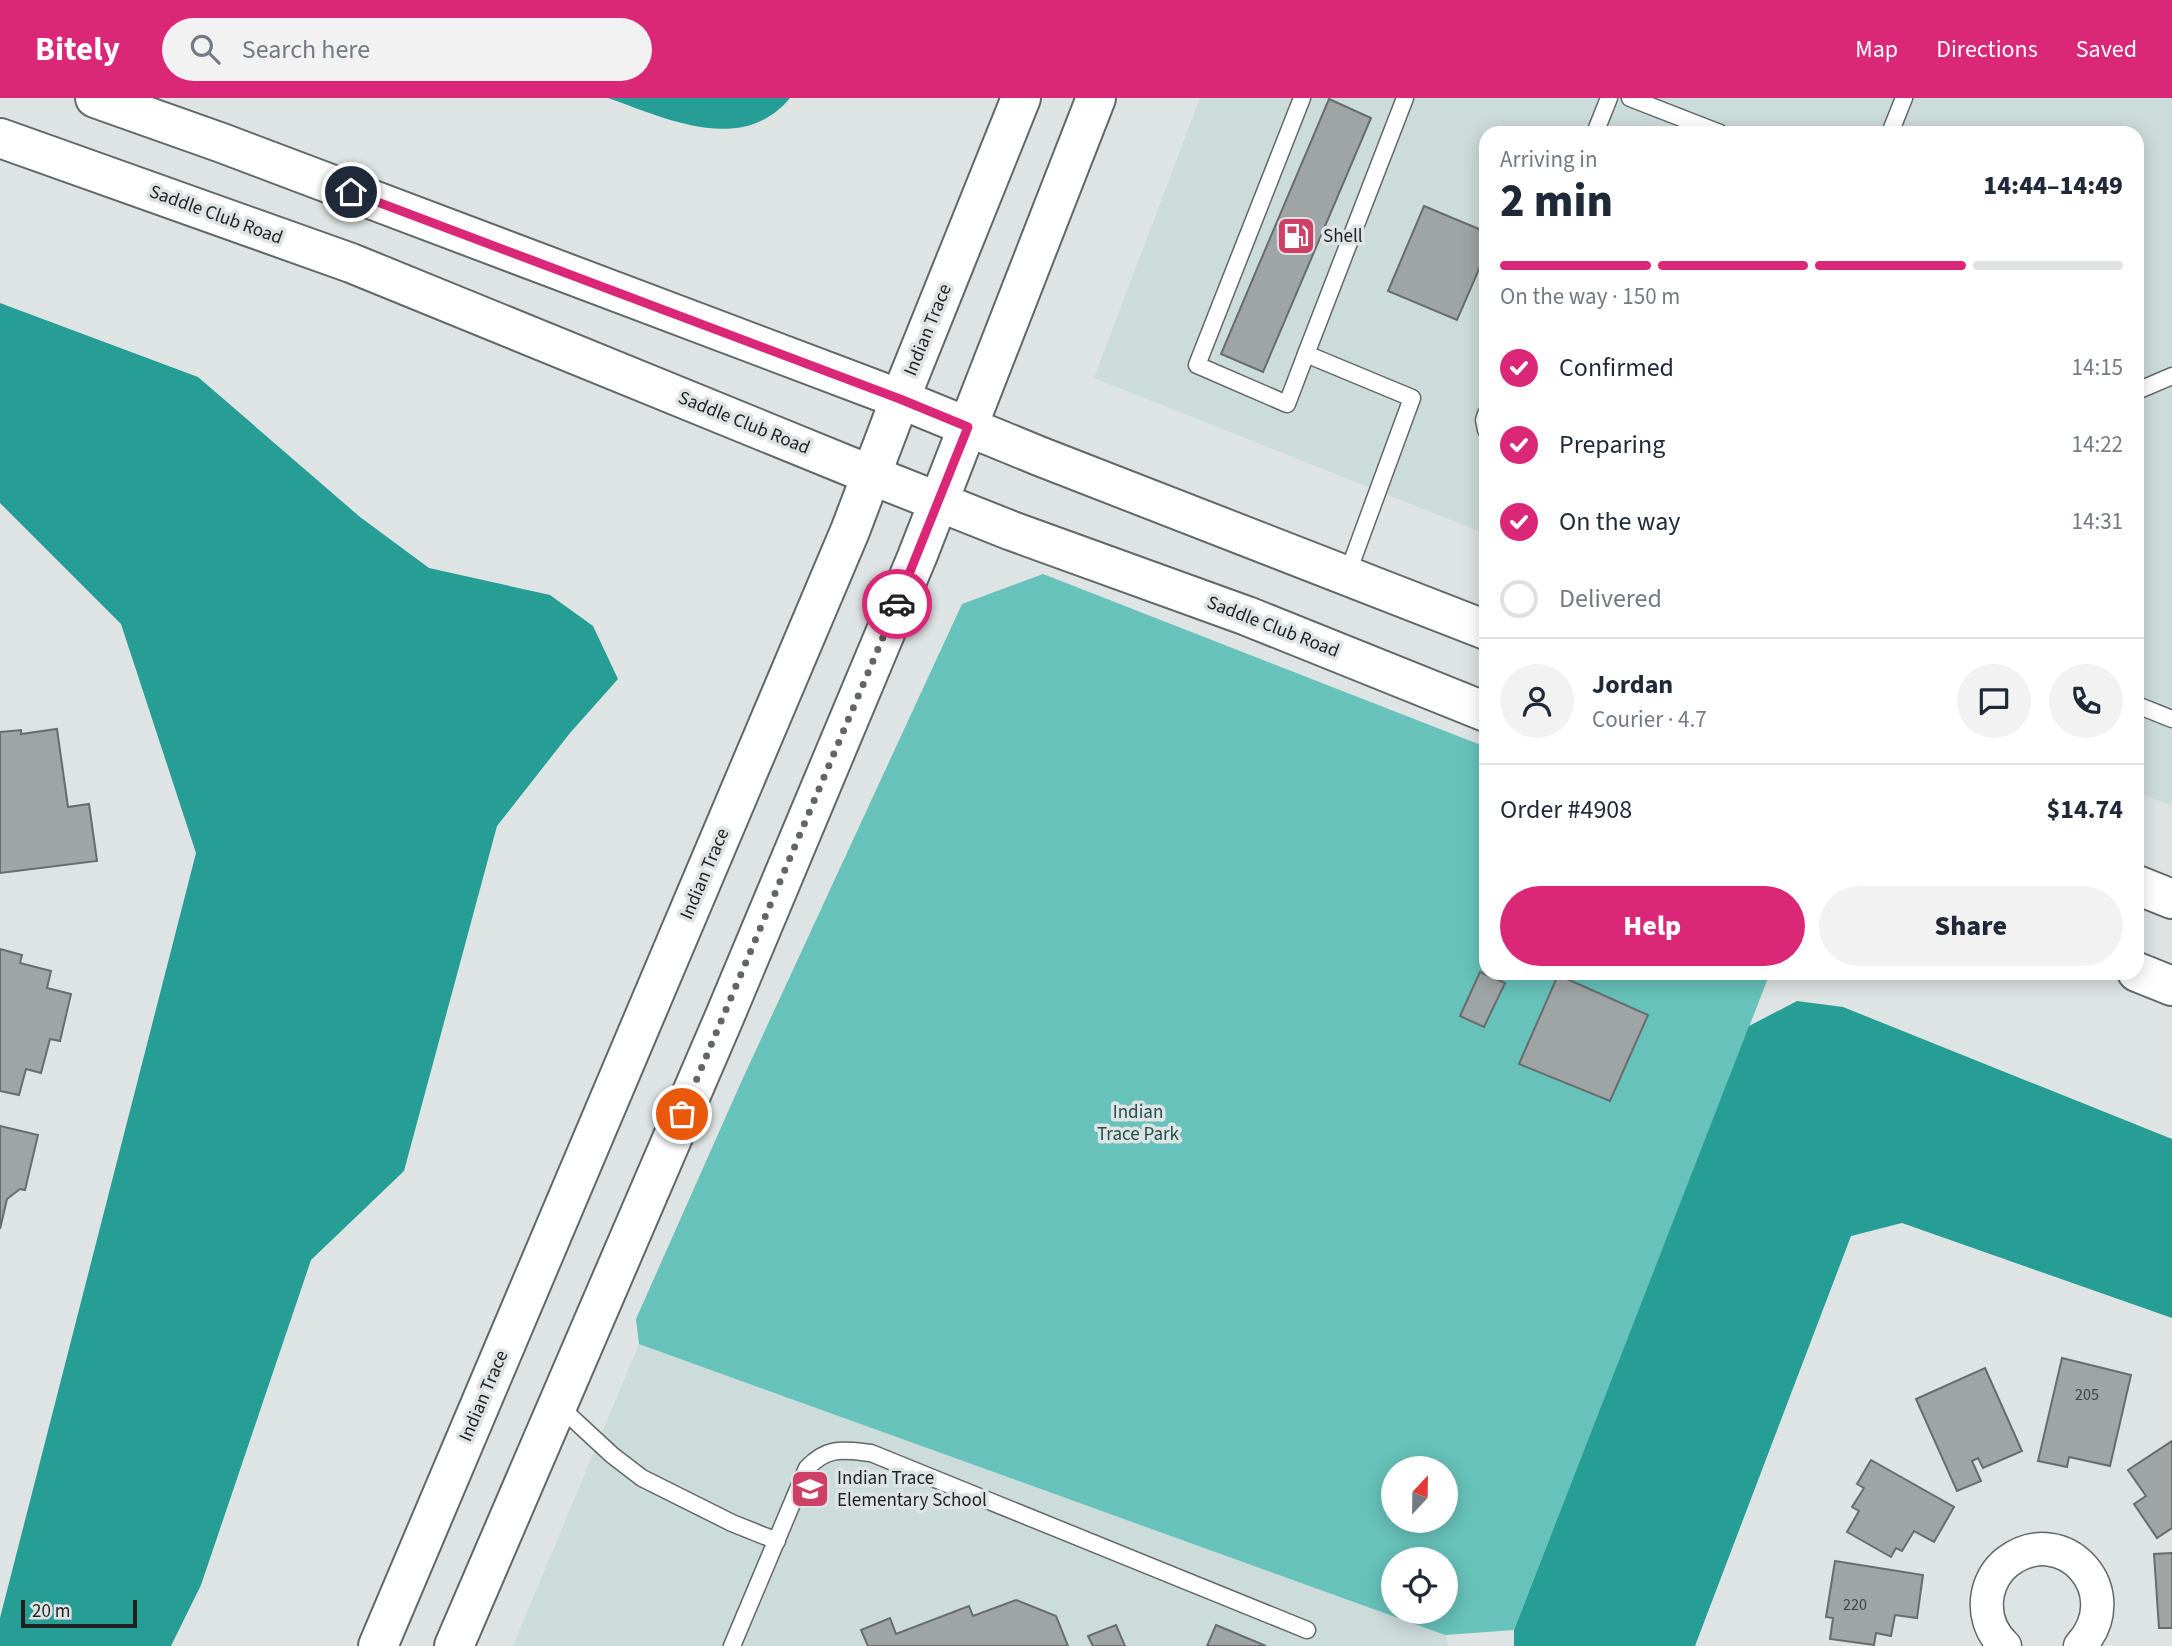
<!DOCTYPE html>
<html lang="en">
<head>
<meta charset="utf-8">
<style>
  :root { --surface:#fff; --page:#f2f2f3; --text:#1f2937; --muted:#747a83; --line:#e0e1e3; --accent:#db2777 }
  body { margin:0; font-family:"Source Sans 3",sans-serif; background:var(--page); color:var(--text); height:100vh; display:flex; flex-direction:column; font-size:26px; white-space:nowrap }
  * { box-sizing:border-box; margin:0 }
  p { font-size:23px; color:var(--muted) }
  .icon { flex:none; width:38px; height:38px; fill:none; stroke:currentColor; stroke-width:2; stroke-linecap:round; stroke-linejoin:round }
  .map { position:relative; flex:1; overflow:hidden }
  .sheet { position:absolute; left:1479px; top:28px; width:665px; height:854px; display:flex; flex-direction:column; background:var(--surface); border-radius:21px; box-shadow:0 4px 18px #0003 }
  .sheet>* { flex:none }
  .needle { width:46px; rotate:22deg }
  .controls { position:absolute; left:1381px; top:1358px; display:grid; gap:14px }
  .controls a { display:grid; place-items:center; width:77px; height:77px; border-radius:50%; background:var(--surface); box-shadow:0 4px 18px #0003; font-size:35px }
  .scale { position:absolute; left:21px; bottom:18px; width:116px; box-sizing:border-box; padding-left:7px; border:4px solid #1f2121; border-top:0; font-size:19px; line-height:24px; white-space:nowrap; color:#1f2121; -webkit-text-stroke:5px #dee4e3; paint-order:stroke }
  .pin { position:absolute; display:grid; place-items:center; width:60px; height:60px; color:#fff; margin:-30px; border:4px solid #fff; border-radius:50%; box-shadow:0 2px 7px #0007 }
  .courier { position:absolute; display:grid; place-items:center; width:70px; height:70px; margin:-35px; border:5px solid #db2777; border-radius:50%; background:#fff; color:#222; box-shadow:0 2px 9px #0007 }
  .summary em { font-style:normal; font-weight:800 }
  .summary div { display:flex; flex-direction:column-reverse }
  .summary { display:flex; align-items:center; justify-content:space-between; height:119px; padding:0 21px }
  h1 { font-size:46px; font-weight:800; line-height:52px }
  .bar { display:grid; grid-template-columns:repeat(4,1fr); gap:10px 7px; align-content:center; height:84px; padding:0 21px }
  .bar i { height:9px; border-radius:5px; background:var(--line) }
  .bar .on { background:var(--accent) }
  .bar p { grid-column:span 4 }
  .line { display:flex; align-items:center; gap:18px; padding:0 21px; border-top:2px solid var(--line) }
  .line div { flex:1 }
  .round { display:grid; place-items:center; flex:none; width:74px; height:74px; border-radius:37px; background:var(--page) }
  ol { padding:0 21px; list-style:none }
  li { display:flex; align-items:center; gap:21px; height:77px }
  li p { margin-inline-start:auto }
  li .icon { padding:7px; border-radius:50%; background:var(--accent); color:#fff; stroke-width:4 }
  li:last-child { color:var(--muted) }
  li i { width:38px; height:38px; border:4px solid var(--line); border-radius:50% }
  .button { display:flex; gap:14px; margin-top:auto; padding:14px 21px }
  .button a { flex:1; height:80px; border-radius:42px; background:var(--accent); color:#fff; font-size:28px; font-weight:800; line-height:80px; text-align:center }
  .button a+a { background:var(--page); color:var(--text) }
  header { display:flex; align-items:center; gap:42px; box-sizing:border-box; height:98px; padding:0 35px; background:var(--accent); color:#fff }
  header strong { font-size:33px }
  nav { display:flex; gap:38px; margin-inline-start:auto; font-size:24px }
  .search { width:490px; height:63px; background:var(--page); display:flex; align-items:center; gap:18px; box-sizing:border-box; padding:0 24px; border-radius:38px; color:var(--muted); font-size:26px }
  .map>svg:first-child { display:block }
</style>
</head>
<body>
<header>
<strong>Bitely</strong>
<div class="search"><svg class="icon" aria-label="search" viewBox="0 0 24 24"><circle cx="10" cy="10" r="6"/><path d="M15 15l6 6"/></svg>Search here</div>
<nav><a>Map</a><a>Directions</a><a>Saved</a></nav>
</header>
<div class="map">
<svg width="2172" height="1548" viewBox="0 0 2172 1548">
  <rect width="100%" height="100%" fill="#dee4e3"/>
  <!-- built -->
  <g fill="#ccdcda">
    <polygon points="1200,0 2172,0 2172,708 2137,694 2137,35 1486,35 1486,436 1094,280"/>
    <polygon points="639,1246 1445,1537 1449,1548 513,1548"/>
  </g>
  <!-- green -->
  <path fill="#66c2ba" fill-rule="evenodd" d="M1043 476 1486 649V875H1770L1514 1532 1445 1537 639 1246 636 1221 743 980 962 506ZM1393 1370H1446V1423H1393ZM1393 1461H1446V1514H1393Z"/>
  <!-- water -->
  <g fill="#269d95">
    <path d="M608 0H790C742 58 665 20 608 0Z"/>
    <polygon points="0,205 198,279 360,419 429,470 550,497 593,528 618,581 570,635 497,728 404,1073 311,1162 201,1487 171,1548 0,1548 0,1520 196,755 121,526 0,405"/>
    <polygon points="1797,903 1843,909 2172,1041 2172,1220 1902,1125 1851,1138 1695,1548 1514,1548 1514,1532 1749,928"/>
  </g>
  <!-- building -->
  <g fill="#9fa5a4" stroke="#676c6c" stroke-width="2">
    <polygon points="1329,1 1371,20 1263,274 1221,256"/>
    <polygon points="1424,108 1486,134 1486,155 1457,222 1388,193"/>
    <polygon points="57,631 68,709 89,706 97,763 0,775 0,634 21,632 21,636"/>
    <polygon points="0,851 22,857 20,865 51,873 47,890 71,896 60,943 50,941 41,975 26,971 19,997 0,993"/>
    <polygon points="1480,874 1505,885 1484,929 1460,918"/>
    <polygon points="1558,877 1648,917 1610,1003 1519,966"/>
    <polygon points="0,1028 38,1037 25,1092 20,1091 7,1101 0,1131"/>
    <polygon points="2062,1260 2131,1277 2110,1368 2069,1359 2067,1369 2038,1363"/>
    <polygon points="1985,1270 2022,1353 1983,1370 1978,1360 1972,1363 1981,1383 1957,1393 1916,1301"/>
    <polygon points="2172,1343 2172,1430 2157,1440 2134,1406 2146,1398 2128,1372"/>
    <polygon points="1871,1362 1954,1409 1934,1444 1914,1433 1902,1453 1896,1450 1891,1459 1847,1434 1859,1413 1852,1409 1864,1390 1857,1386"/>
    <polygon points="2172,1455 2172,1530 2159,1530 2154,1456"/>
    <polygon points="1835,1463 1923,1477 1917,1520 1895,1517 1891,1538 1876,1535 1874,1547 1830,1541 1833,1520 1826,1519"/>
    <polygon points="1016,1502 1056,1518 1068,1548 868,1548 861,1532 890,1520 896,1536 969,1508 973,1518"/>
    <polygon points="1116,1527 1125,1548 1093,1548 1088,1538"/>
    <polygon points="1216,1527 1266,1548 1207,1548"/>
  </g>
  <g fill="none" stroke-linecap="round" stroke-linejoin="round">
    <!-- lane casing -->
    <g stroke="#626867" stroke-width="19">
      <g id="lane">
        <polyline points="1302,0 1197,267 1287,306 1306,256"/>
        <polyline points="1630,0 1720,35"/>
        <polyline points="1595,35 1609,0"/>
        <polyline points="1890,35 1904,0"/>
        <polyline points="2137,293 2172,278"/>
        <polyline points="1486,316 1484,322 1486,332"/>
        <polyline points="1347,477 1412,300 1306,256 1405,0"/>
        <polyline points="2137,607 2172,621"/>
        <polyline points="558,1307 612,1357 642,1380 732,1425 777,1443"/>
        <path d="M732 1548 807 1370C828 1348 843 1352 871 1355L1307 1532"/>
      </g>
    </g>
    <!-- street casing -->
    <g stroke="#626867" stroke-width="35">
      <path id="street" d="M2005 1548C1990 1534 1984 1515 1988 1495 1991 1482 1997 1472 2007 1464 2064 1421 2129 1495 2080 1548"/>
    </g>
    <!-- secondary casing -->
    <g stroke="#626867" stroke-width="42">
      <g id="secondary">
        <polyline points="95,0 222,45 900,301 1039,358 1486,532"/>
        <polyline points="0,40 351,165 871,377 1012,433 1247,518 1486,614"/>
        <polyline points="2137,787 2172,801"/>
        <polyline points="2137,874 2172,888"/>
        <polyline points="378,1548 850,433 900,301 1021,0"/>
        <polyline points="454,1548 724,920 917,459 1096,0"/>
      </g>
    </g>
    <!-- lane -->
    <use href="#lane" stroke="#fff" stroke-width="16"/>
    <!-- street -->
    <use href="#street" stroke="#fff" stroke-width="32"/>
    <!-- secondary -->
    <use href="#secondary" stroke="#fff" stroke-width="38"/>
  </g>
  <g fill="none" stroke-linecap="round" stroke-linejoin="round">
    <!-- done -->
    <polyline stroke="#626565" stroke-width="7" stroke-dasharray="0 12.6" points="682,1016 897,506"/>
    <!-- route -->
    <polyline stroke="#db2777" stroke-width="9" points="351,94 900,301 968,329 897,506"/>
  </g>
  <!-- icons -->
  <defs>
    <g id="fuel-square" transform="scale(2.0125)"><rect x="-9" y="-9" width="18" height="18" rx="4" fill="#cf4067" stroke="#dee4e3"/><path d="M-5.5-6h7V0h2V4h1.3V-2.5L3-4.5l.8-.8L6-3V5H2.5V1h-1V6h-7ZM-4.2-4.7v3.2H.2V-4.7Z" fill="#fff"/></g>
    <g id="school-square" transform="scale(2.0125)"><rect x="-9" y="-9" width="18" height="18" rx="4" fill="#cf4067" stroke="#dee4e3"/><path d="M0-5L7-2L0 1L-7-2ZM-4 1L0 2.5L4 1V4Q0 6-4 4Z" fill="#fff"/></g>
  </defs>
  <g fill-rule="evenodd">
    <use href="#fuel-square" x="1296" y="138"/>
    <use href="#school-square" x="810" y="1391"/>
  </g>
  <g text-anchor="middle" dominant-baseline="central" stroke-width="7" stroke-linejoin="round" paint-order="stroke">
    <!-- number labels -->
    <g font-size="16" fill="#3f4242">
      <text x="2087" y="1297">205</text>
      <text x="1855" y="1507">220</text>
    </g>
    <!-- street labels -->
    <g font-size="19" fill="#1f2121" stroke="#dee4e3">
      <text transform="translate(216 117) rotate(20)">Saddle Club Road</text>
      <text transform="translate(928 232) rotate(-68)">Indian Trace</text>
      <text transform="translate(744 325) rotate(22)">Saddle Club Road</text>
      <text transform="translate(1273 529) rotate(21)">Saddle Club Road</text>
      <text transform="translate(705 776) rotate(-67)">Indian Trace</text>
      <text transform="translate(484 1298) rotate(-67)">Indian Trace</text>
    </g>
    <!-- poi labels -->
    <g font-size="19" fill="#1f2121" stroke="#dee4e3" text-anchor="start">
      <text x="1323" y="138">Shell</text>
      <text x="837" y="1380">Indian Trace<tspan x="837" dy="22">Elementary School</tspan></text>
    </g>
    <!-- park labels -->
    <g font-size="19" fill="#20504c" stroke="#dee4e3">
      <text x="1138" y="1014">Indian<tspan x="1138" dy="22">Trace Park</tspan></text>
    </g>
  </g>
</svg>
<div class="controls">
<a><svg class="needle" viewBox="-14 -14 28 28"><path d="M0-13l5 13h-10z" fill="#e53935"/><path d="M0 13l5-13h-10z" fill="#747a83"/></svg></a>
<a><svg class="icon" aria-label="locate" viewBox="0 0 24 24"><circle cx="12" cy="12" r="6"/><path d="M12 2v4M12 18v4M2 12h4M18 12h4"/></svg></a>
</div>
<div class="scale">20 m</div>
<div class="pin" style="left:682px;top:1016px;background:#ea580c"><svg class="icon" aria-label="bag" viewBox="0 0 24 24"><path d="M5 8h14l-1 12H6zM9 8a3 3 0 0 1 6 0"/></svg></div>
<div class="pin" style="left:351px;top:94px;background:#1f2937"><svg class="icon" aria-label="home" viewBox="0 0 24 24"><path d="M3 11l9-7 9 7M6 9v11h12V9"/></svg></div>
<div class="courier" style="left:897px;top:506px"><svg class="icon" aria-label="car" viewBox="0 0 24 24"><path d="M5 17H2v-5l4-1 3-4h7l3 4 3 1v5h-3M9 17h6M6 11h13"/><circle cx="7" cy="17" r="2"/><circle cx="17" cy="17" r="2"/></svg></div>
<section class="sheet">
<div class="summary"><div><h1>2 min</h1><p>Arriving in</p></div><em>14:44–14:49</em></div>
<div class="bar"><i class="on"></i><i class="on"></i><i class="on"></i><i></i><p>On the way · 150 m</p></div>
<ol>
<li><svg class="icon" aria-label="check" viewBox="0 0 24 24"><path d="M5 12l5 5 9-10"/></svg>Confirmed<p>14:15</p></li>
<li><svg class="icon" aria-label="check" viewBox="0 0 24 24"><path d="M5 12l5 5 9-10"/></svg>Preparing<p>14:22</p></li>
<li><svg class="icon" aria-label="check" viewBox="0 0 24 24"><path d="M5 12l5 5 9-10"/></svg>On the way<p>14:31</p></li>
<li><i></i>Delivered</li>
</ol>
<div class="line" style="height:126px"><a class="round"><svg class="icon" aria-label="person" viewBox="0 0 24 24"><circle cx="12" cy="8" r="4"/><path d="M4 21q1-7 8-7t8 7"/></svg></a><div><b>Jordan</b><p>Courier · 4.7</p></div><a class="round"><svg class="icon" aria-label="chat" viewBox="0 0 24 24"><path d="M4 5h16v11H9l-5 4z"/></svg></a><a class="round"><svg class="icon" aria-label="phone" viewBox="0 0 24 24"><path d="M5 4h4l2 5-3 2q2 4 5 5l2-3 5 2v4C11 20 4 13 5 4z"/></svg></a></div>
<div class="line" style="height:91px"><div>Order #4908</div><b>$14.74</b></div>
<div class="button"><a>Help</a><a>Share</a></div>
</section>
</div>
</body>
</html>
